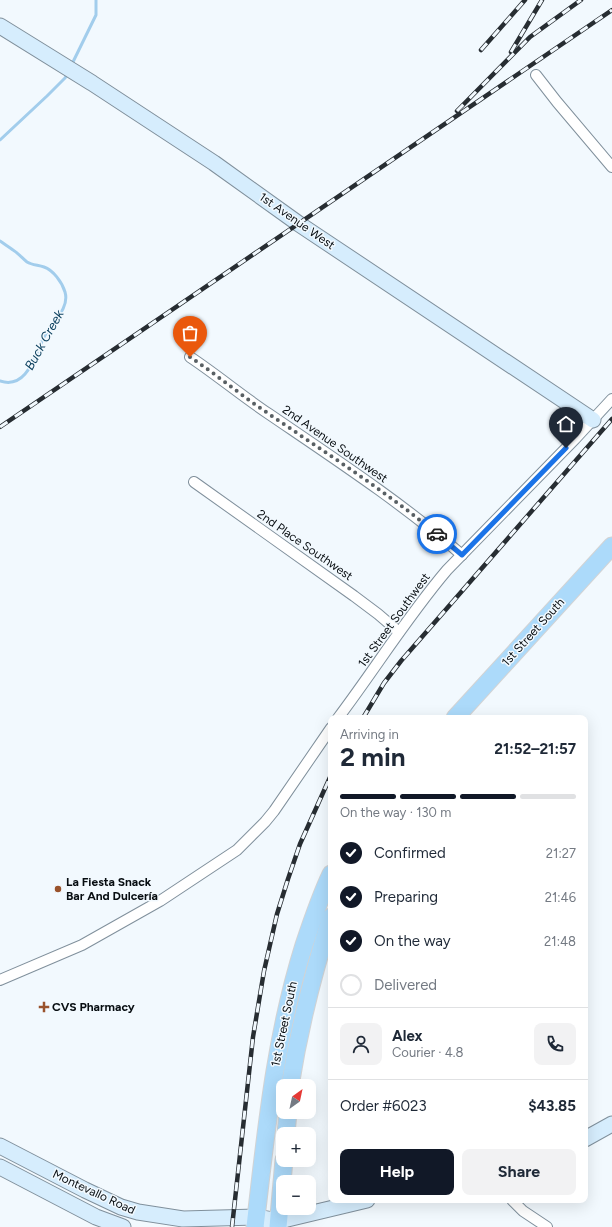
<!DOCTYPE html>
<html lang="en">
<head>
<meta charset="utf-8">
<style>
  :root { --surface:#fff; --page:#f2f2f3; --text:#1f2937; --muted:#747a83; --line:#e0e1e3; --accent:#111827 }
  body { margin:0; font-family:Figtree,sans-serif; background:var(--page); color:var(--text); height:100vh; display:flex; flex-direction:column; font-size:15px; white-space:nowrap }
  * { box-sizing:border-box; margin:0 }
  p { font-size:13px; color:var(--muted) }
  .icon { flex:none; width:22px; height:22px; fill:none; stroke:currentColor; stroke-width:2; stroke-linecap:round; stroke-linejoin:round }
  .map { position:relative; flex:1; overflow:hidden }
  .panel { position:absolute; left:328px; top:715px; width:260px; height:488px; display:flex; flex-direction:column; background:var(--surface); border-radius:8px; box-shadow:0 4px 16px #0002 }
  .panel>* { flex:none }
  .needle { width:26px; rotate:33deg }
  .buttons { position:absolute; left:276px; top:1079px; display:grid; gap:8px }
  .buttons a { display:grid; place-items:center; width:40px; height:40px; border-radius:8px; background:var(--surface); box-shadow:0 4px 16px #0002; font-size:20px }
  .pin { position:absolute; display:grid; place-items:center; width:34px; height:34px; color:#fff; margin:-41px -17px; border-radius:50% 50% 50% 0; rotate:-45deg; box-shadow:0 0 4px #0007 }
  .pin .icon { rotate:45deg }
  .courier { position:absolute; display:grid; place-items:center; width:40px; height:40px; margin:-20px; border:3px solid #1a73e8; border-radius:50%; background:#fff; color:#222; box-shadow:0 1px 5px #0007 }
  .head em { font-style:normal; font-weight:700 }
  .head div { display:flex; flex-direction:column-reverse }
  .head { display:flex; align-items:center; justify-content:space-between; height:68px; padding:0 12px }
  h1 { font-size:26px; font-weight:700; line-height:30px }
  .bar { display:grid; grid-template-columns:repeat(4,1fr); gap:6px 4px; align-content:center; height:48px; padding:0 12px }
  .bar i { height:5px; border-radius:3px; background:var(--line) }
  .bar .selected { background:var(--accent) }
  .bar p { grid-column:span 4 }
  .line { display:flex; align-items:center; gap:10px; padding:0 12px; border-top:1px solid var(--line) }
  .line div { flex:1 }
  .round { display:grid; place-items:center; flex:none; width:42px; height:42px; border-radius:8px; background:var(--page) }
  ol { padding:0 12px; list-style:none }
  li { display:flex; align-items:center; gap:12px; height:44px }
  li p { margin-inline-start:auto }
  li .icon { padding:4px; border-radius:50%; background:var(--accent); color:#fff; stroke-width:4 }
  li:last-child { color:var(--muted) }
  li i { width:22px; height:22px; border:2px solid var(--line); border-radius:50% }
  .primary-button { display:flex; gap:8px; margin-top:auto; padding:8px 12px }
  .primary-button a { flex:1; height:46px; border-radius:8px; background:var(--accent); color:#fff; font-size:16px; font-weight:700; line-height:46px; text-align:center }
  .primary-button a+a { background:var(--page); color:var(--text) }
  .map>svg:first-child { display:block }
</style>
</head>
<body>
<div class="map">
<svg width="612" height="1227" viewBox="0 0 612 1227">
  <rect width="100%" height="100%" fill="#f2f9fe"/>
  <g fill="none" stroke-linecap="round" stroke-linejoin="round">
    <!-- stream -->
    <g stroke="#a2cdec" stroke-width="3">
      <polyline points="71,66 96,15 96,0"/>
      <polyline points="0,140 47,96 65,78 68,73"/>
      <path d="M0 241C4 244 9 247 13 250 18 253 22 258 27 262 32 265 38 265 44 267 53 270 62 282 65 292 70 309 51 323 44 337 35 355 27 390 0 381"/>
    </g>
    <!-- street casing -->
    <g stroke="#80909c" stroke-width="12">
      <g id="street">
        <polyline points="536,75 557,102 612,167"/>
        <path d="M190 357C217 375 242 396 269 414 335 459 402 503 462 555"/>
        <polyline points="194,482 354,596 378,614 399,632"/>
        <path d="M338 718C375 669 407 617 447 570L575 439 612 399"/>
        <polyline points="0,980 82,945 160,901 237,850 265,822 274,811 331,728"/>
        <polyline points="512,1200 523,1211 547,1227"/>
      </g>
    </g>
    <!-- secondary casing -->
    <g stroke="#80909c" stroke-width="17">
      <g id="secondary">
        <polyline points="0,26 92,83 214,163 299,224 593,420"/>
        <polyline points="585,1139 612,1124"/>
        <polyline points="0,1146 85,1190 121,1207 138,1212 183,1219 256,1217 279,1221"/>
        <polyline points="0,1167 96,1217 123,1227"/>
        <polyline points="271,1227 279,1221 367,1200"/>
      </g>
    </g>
    <!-- primary casing -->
    <g stroke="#d2d3d4" stroke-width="19">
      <g id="primary">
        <polyline points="455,718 612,546"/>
        <path d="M290 1086C299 1029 313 973 331 917"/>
        <polyline points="286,1134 288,1112"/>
        <path d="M255 1227C266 1132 275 1037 304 945 312 921 320 897 331 874"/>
        <polyline points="278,1227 284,1160"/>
      </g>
    </g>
    <!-- street -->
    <use href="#street" stroke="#fff" stroke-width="10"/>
    <!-- secondary -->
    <use href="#secondary" stroke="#d6edfd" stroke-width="15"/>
    <!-- primary -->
    <use href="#primary" stroke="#acdafa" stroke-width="17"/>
    <!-- rail casing -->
    <g stroke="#272d32" stroke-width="4.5">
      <g id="rail">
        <polyline points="481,50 525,0"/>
        <polyline points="511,52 542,0"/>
        <polyline points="457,111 530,37 581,0"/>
        <polyline points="0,427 612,10"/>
        <polyline points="363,718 384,683 401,661 612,419"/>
        <polyline points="232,1227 253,1037 264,971 277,914 288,879 300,844 331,775"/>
      </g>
    </g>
    <!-- rail -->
    <use href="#rail" stroke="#f2f9fe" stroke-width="3" stroke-dasharray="9" stroke-linecap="butt"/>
  </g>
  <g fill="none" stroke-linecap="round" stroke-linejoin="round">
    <!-- done -->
    <path stroke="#596064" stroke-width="4" stroke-dasharray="0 7.2" d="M190 357C217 375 242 396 269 414 326 453 384 490 437 534"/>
    <!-- route -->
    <polyline stroke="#1a73e8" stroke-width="5" points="437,534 462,555 566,448"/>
  </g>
  <!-- markers -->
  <g fill="#99522c" stroke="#f2f9fe" stroke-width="1.5">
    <circle cx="58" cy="889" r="4"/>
    <path d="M42 1001h4v4h4v4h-4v4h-4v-4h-4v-4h4z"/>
  </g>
  <g text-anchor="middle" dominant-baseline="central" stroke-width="3" stroke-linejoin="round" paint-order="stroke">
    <!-- street labels -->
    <g font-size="12" fill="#070d11" stroke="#f2f9fe">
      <text transform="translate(297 221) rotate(35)">1st Avenue West</text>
      <text transform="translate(335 444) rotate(35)">2nd Avenue Southwest</text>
      <text transform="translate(305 545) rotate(35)">2nd Place Southwest</text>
      <text transform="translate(394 620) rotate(-54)">1st Street Southwest</text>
      <text transform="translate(533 632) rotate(-48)">1st Street South</text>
      <text transform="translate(284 1024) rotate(-78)">1st Street South</text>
      <text transform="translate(94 1192) rotate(25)">Montevallo Road</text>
    </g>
    <!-- poi labels -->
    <g font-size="12" font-weight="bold" fill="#070d11" stroke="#f2f9fe" text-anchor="start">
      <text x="66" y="882">La Fiesta Snack<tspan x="66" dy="14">Bar And Dulcería</tspan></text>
      <text x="52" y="1007">CVS Pharmacy</text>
    </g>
    <!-- water labels -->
    <g font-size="13" font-style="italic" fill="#093e5c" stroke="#f2f9fe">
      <text transform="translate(44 340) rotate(-61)">Buck Creek</text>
    </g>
  </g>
</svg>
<div class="buttons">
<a><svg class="needle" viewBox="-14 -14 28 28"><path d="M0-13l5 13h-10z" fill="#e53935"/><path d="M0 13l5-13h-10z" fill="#747a83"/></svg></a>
<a>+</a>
<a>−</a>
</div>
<div class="pin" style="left:190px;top:357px;background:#ea580c"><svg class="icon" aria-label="bag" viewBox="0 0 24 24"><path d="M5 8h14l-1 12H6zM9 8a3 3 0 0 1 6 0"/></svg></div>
<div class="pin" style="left:566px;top:448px;background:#1f2937"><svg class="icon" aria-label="home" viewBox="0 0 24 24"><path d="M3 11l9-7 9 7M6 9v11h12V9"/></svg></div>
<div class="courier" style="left:437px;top:534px"><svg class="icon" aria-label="car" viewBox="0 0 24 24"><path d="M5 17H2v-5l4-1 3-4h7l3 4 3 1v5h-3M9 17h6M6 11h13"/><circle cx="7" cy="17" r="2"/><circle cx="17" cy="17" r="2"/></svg></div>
<section class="panel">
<div class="head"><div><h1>2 min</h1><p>Arriving in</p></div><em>21:52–21:57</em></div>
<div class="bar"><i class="selected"></i><i class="selected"></i><i class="selected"></i><i></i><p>On the way · 130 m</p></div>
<ol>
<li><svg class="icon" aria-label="check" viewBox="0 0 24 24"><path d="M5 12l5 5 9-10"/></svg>Confirmed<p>21:27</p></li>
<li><svg class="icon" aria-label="check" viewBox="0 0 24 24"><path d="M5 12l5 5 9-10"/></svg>Preparing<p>21:46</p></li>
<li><svg class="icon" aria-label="check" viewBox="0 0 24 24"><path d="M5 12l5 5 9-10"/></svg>On the way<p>21:48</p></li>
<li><i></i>Delivered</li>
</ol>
<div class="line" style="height:72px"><a class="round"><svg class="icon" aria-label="person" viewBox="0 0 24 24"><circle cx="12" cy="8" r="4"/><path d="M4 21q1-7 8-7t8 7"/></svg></a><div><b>Alex</b><p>Courier · 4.8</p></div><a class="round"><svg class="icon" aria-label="phone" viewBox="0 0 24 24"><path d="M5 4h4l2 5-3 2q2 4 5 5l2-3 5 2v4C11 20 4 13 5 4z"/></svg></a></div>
<div class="line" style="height:52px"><div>Order #6023</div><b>$43.85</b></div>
<div class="primary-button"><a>Help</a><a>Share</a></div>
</section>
</div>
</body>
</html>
